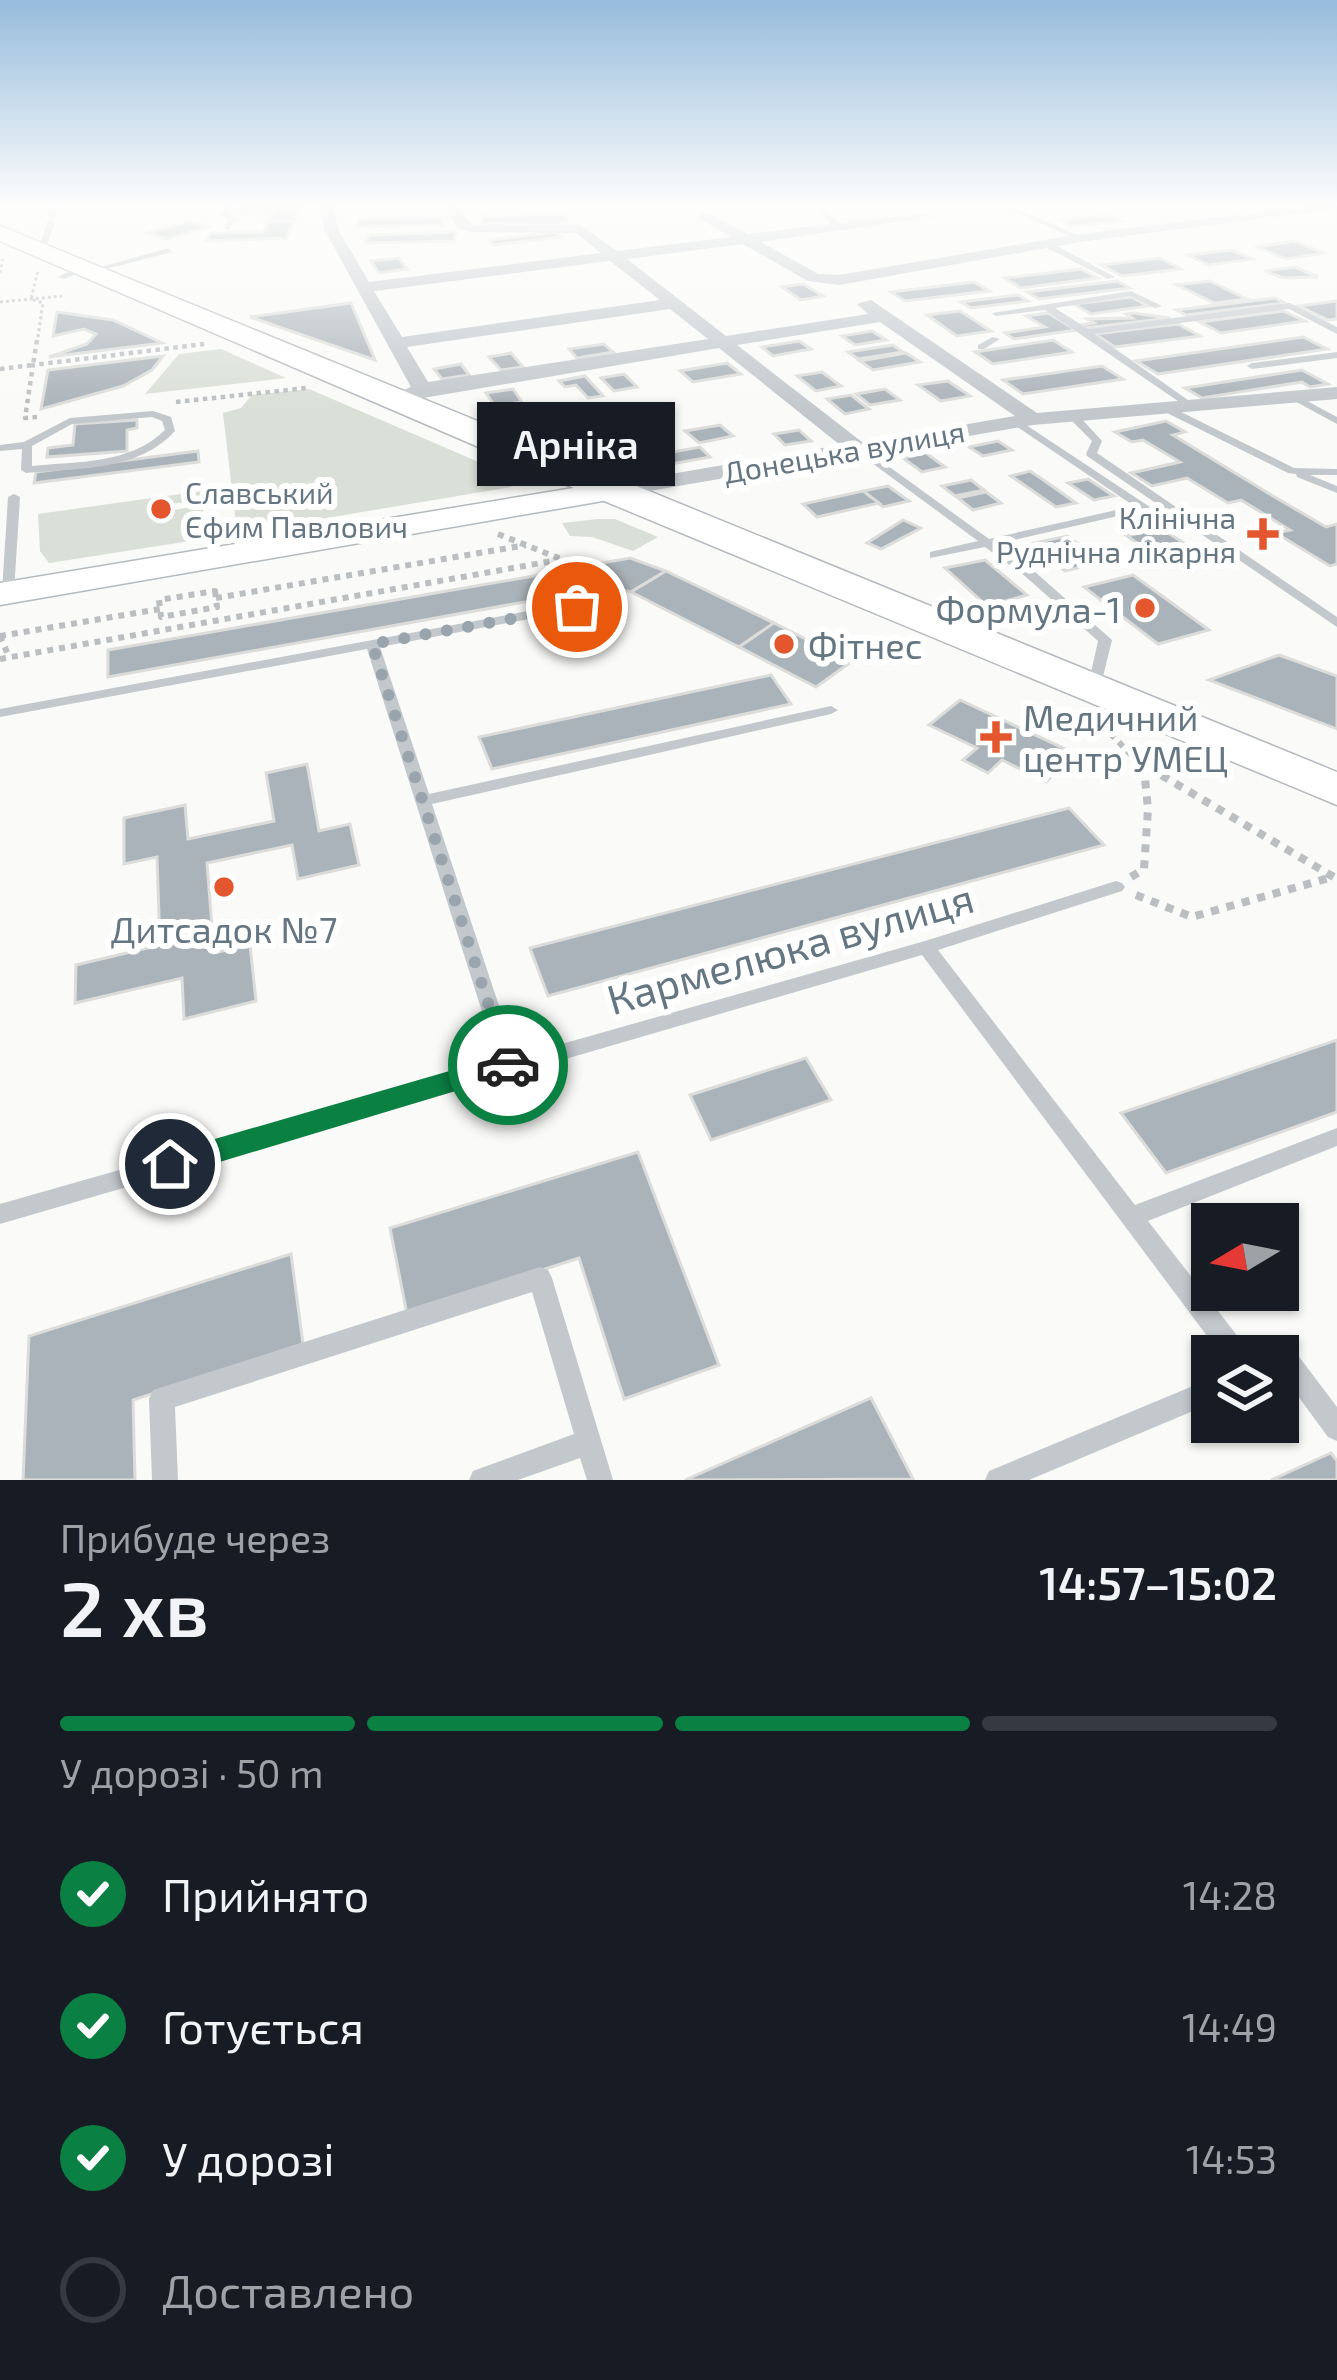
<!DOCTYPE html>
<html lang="uk">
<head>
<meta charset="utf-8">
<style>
  :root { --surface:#171b24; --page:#20242c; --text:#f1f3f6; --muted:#9ea1a6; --line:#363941; --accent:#0b8043 }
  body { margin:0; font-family:"Exo 2",sans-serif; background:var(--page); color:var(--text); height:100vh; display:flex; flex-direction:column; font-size:45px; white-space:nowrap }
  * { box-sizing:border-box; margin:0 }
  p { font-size:39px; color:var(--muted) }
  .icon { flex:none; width:66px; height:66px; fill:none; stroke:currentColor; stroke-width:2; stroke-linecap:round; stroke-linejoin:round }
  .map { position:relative; height:1480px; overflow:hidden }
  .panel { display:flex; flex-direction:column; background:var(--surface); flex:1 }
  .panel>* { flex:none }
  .needle { width:78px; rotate:260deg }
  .controls { position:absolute; left:1191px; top:1203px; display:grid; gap:24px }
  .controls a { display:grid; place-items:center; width:108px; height:108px; border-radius:0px; background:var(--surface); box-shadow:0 3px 9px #0004; font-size:60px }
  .pin { position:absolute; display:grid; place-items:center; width:102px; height:102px; color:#fff; margin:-51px; border:6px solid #fff; border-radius:50%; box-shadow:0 3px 12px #0007 }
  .courier { position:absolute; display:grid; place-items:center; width:120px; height:120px; margin:-60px; border:9px solid #0b8043; border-radius:50%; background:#fff; color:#222; box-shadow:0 3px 15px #0007 }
  .bubble { position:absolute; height:84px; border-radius:0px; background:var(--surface); box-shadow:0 3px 9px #0004; font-size:39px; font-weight:600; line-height:84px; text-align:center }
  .summary em { font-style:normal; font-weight:600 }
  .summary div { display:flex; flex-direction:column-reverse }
  .summary { display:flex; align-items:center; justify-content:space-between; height:204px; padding:0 60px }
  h1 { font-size:78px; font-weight:600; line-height:90px }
  .bar { display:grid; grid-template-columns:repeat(4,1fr); gap:18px 12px; align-content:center; height:144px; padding:0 60px }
  .bar i { height:15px; border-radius:9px; background:var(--line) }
  .bar .active { background:var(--accent) }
  .bar p { grid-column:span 4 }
  ol { padding:0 60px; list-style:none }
  li { display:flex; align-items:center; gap:36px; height:132px }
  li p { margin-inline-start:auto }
  li .icon { padding:12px; border-radius:50%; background:var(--accent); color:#fff; stroke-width:4 }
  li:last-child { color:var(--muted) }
  li i { width:66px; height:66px; border:6px solid var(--line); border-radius:50% }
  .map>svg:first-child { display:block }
</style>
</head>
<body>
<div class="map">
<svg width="1337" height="1480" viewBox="0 0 1337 1480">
  <rect width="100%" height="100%" fill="#fafaf8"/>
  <!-- green -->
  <g fill="#dadfd7">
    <polygon points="221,349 286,378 145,394 179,354"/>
    <polygon points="309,389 518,479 511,487 237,533 223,413 241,408 252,395"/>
    <polygon points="202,491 203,501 153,505 152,514 203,505 203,539 49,563 40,551 38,514"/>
    <polygon points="598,519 615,519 658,537 633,551 592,537 570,536 562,523"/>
  </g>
  <!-- building -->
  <g fill="#aab3b9" stroke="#dcdcda" stroke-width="3">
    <polygon points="287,203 303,203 294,221 265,222 274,213 238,214 244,204"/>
    <polygon points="566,214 567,222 482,224 482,216"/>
    <polygon points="1109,215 1121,221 1071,226 1060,220"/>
    <polygon points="443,217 442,225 356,227 359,219"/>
    <polygon points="189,221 208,227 166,239 147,233"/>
    <polygon points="294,221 286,238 206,241 211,233 263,232 268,222"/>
    <polygon points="456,232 454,241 366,243 368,235"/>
    <polygon points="556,232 561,237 493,245 489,240"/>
    <polygon points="1294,241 1324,253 1286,259 1257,247"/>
    <polygon points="1231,250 1252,259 1208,265 1188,255"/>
    <polygon points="399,258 407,269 379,273 371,261"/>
    <polygon points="1160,258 1181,269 1122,276 1101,265"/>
    <polygon points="1295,267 1318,277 1283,278 1265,271"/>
    <polygon points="1081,269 1098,278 1021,288 1005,278"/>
    <polygon points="1117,281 1130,288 1039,299 1027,292"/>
    <polygon points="1210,281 1247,299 1214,303 1177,285"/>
    <polygon points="974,282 989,291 905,301 891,292"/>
    <polygon points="803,284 823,296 801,300 782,287"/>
    <polygon points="1018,295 1028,301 971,308 961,302"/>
    <polygon points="1131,297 1148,306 1091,314 1074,304"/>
    <polygon points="1275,298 1285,303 1186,315 1177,310"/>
    <polygon points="1337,301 1337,319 1328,320 1299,306"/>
    <polygon points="351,303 375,360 250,317"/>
    <polygon points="960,311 991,331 957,336 927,315"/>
    <polygon points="1283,311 1305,321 1221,333 1200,322"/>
    <polygon points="57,312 113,320 162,343 49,357 87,344 96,334 84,329 53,336"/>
    <polygon points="1048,313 1076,330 1014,339 1005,333 1045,327 1026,316"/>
    <polygon points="1133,313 1170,318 1085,328 1080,325 1094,323 1087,319 1132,318 1126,314"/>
    <polygon points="1178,324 1200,336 1115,347 1095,334"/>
    <polygon points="872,331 886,340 855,345 842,336"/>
    <polygon points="1303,337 1327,349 1158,374 1136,361"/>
    <polygon points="1053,340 1072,352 993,364 975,352"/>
    <polygon points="799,341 811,349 773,356 762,347"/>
    <polygon points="604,344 613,352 577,358 569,349"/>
    <polygon points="893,345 903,352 858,359 848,352"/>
    <polygon points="511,353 523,367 501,370 489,357"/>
    <polygon points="906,353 920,362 873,370 860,361"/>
    <polygon points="163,356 152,370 123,386 41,409 48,370"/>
    <polygon points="727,363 741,374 693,382 680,371"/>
    <polygon points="461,364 469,375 442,379 434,369"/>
    <polygon points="1102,366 1123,379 1023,394 1003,380"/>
    <polygon points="1302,370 1328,384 1310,387 1302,382 1202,398 1185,388"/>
    <polygon points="822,372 841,386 816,391 797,376"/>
    <polygon points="624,374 637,387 614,391 601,378"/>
    <polygon points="585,376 603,396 588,398 576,385 565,387 559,381"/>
    <polygon points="948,381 970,396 941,401 918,385"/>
    <polygon points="513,389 522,402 495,406 486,393"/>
    <polygon points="885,389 900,400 870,405 856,394"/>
    <polygon points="851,395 869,409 845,414 827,399"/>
    <polygon points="635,411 644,420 610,426 602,417"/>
    <polygon points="137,420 137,428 127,430 127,451 47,457 48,448 73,445 75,424"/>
    <polygon points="1166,421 1185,432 1173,435 1268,493 1326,527 1337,524 1337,564 1330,566 1276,533 1290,530 1241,500 1228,503 1187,478 1152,486 1131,473 1180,462 1143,440 1132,442 1115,432"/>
    <polygon points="720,425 733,436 699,443 685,431"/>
    <polygon points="799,430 811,441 785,445 774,434"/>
    <polygon points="998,441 1012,450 983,456 969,447"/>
    <polygon points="700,447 710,457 666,465 656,455"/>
    <polygon points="198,451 199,462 34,483 36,472"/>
    <polygon points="926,453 945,467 922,472 903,458"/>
    <polygon points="1030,471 1042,479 1076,503 1056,507 1011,476"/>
    <polygon points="1088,479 1114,496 1094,500 1068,483"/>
    <polygon points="971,480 984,490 955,496 942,486"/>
    <polygon points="888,486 909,501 883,507 863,491"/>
    <polygon points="863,491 879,503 817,517 803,504"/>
    <polygon points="986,492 1001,503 973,510 958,498"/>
    <polygon points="903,520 921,528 881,549 867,543"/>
    <polygon points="1160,528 1187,545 1153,554 1127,536"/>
    <polygon points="1067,536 1103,562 1065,571 1030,544"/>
    <polygon points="630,558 666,571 631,592 611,587 583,593 568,569"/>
    <polygon points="985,560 1027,595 987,606 945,568"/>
    <polygon points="568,570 580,592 108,677 108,650"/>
    <polygon points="666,571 774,623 739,647 631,592"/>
    <polygon points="1133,575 1209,630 1158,644 1084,587"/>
    <polygon points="774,623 851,662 816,687 739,647"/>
    <polygon points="1279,655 1337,676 1337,729 1209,680"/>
    <polygon points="771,675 791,704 492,769 479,737"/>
    <polygon points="960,700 1076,754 1046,782 1002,760 988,773 963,760 977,748 929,725"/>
    <polygon points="307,764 319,831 350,824 359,865 298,879 292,845 207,863 214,953 250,945 256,1001 184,1019 182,978 75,1003 76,965 160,945 157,857 124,864 124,818 185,805 188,839 274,821 266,773"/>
    <polygon points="1069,808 1104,845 548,996 530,948"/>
    <polygon points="1337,1040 1337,1112 1166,1173 1121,1113"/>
    <polygon points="806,1058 831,1100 711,1140 690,1095"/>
    <polygon points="638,1152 719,1365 624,1399 579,1258 407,1314 390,1228"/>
    <polygon points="291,1254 303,1344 133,1400 135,1480 23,1480 29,1336"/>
    <polygon points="871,1398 913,1479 685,1480"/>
    <polygon points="1331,1453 1337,1461 1337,1480 1271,1480"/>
  </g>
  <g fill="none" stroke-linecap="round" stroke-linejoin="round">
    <!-- secondary casing -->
    <g stroke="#b3babf" stroke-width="3">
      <polygon id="secondary" points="609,482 620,484 625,491 620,498 0,605 0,583"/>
    </g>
    <!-- primary casing -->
    <g stroke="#b5babe" stroke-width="3">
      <polygon id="primary" points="0,226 1337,772 1337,805 597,498 0,241"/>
    </g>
    <!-- path-far3 -->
    <g stroke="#bbbfc2" stroke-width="3" stroke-dasharray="3 3" stroke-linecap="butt">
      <polyline points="0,273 3,259"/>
      <polyline points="0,302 62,296"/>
      <polyline points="37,343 43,303 31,299 38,270"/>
    </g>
    <!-- path-far2 -->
    <g stroke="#bbbfc2" stroke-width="4.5" stroke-dasharray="4.5 4.5" stroke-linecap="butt">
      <polyline points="0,369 33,365 37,340"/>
      <polyline points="176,402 306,388"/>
      <polyline points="37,417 25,418 33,365 204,344"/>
    </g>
    <!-- path-far1 -->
    <g stroke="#bbbfc2" stroke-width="6" stroke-dasharray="6 6" stroke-linecap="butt">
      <polyline points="498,534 561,559"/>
      <polygon points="215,591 217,607 161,617 159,600"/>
      <polyline points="216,598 526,545"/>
      <polyline points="0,636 160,609"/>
      <polyline points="0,636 9,657"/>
      <polyline points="0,659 558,560"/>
      <polyline points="1102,725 1138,762"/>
    </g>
    <!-- path -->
    <g stroke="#bbbfc2" stroke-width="8" stroke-dasharray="8 8" stroke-linecap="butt">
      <polyline points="1134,759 1337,879"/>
      <polyline points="1131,877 1144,869 1148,809 1144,768"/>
      <polyline points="1136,895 1192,917 1329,878"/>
    </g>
    <!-- service -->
    <g fill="#c3c8cc" fill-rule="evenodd">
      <polygon points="52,203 58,203 56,217 52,219 48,217"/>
      <polygon points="229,203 235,203 228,214 237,218 228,230 224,228 229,219 220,215"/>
      <polygon points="813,203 819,203 841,226 841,230 835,230"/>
      <polygon points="995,203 1003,203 1084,238 1077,240"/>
      <polygon points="51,220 55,222 45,250 38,252 47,222"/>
      <polygon points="1043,242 1049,242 1115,277 1108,279 1043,246"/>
      <polygon points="169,248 172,252 90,273 86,271"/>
      <polygon points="81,266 88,268 65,279 58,277"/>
      <polygon points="1131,291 1162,306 1155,308 1130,296 1055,308 1088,329 1290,303 1337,327 1337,334 1289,309 1094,334 1195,405 1196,407 1191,410 1045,310 996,316 992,313"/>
      <polygon points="993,337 1000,339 984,349 978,349 978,345"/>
      <polygon points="1337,352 1337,358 1252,369 1247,366 1252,363"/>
      <polygon points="1294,394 1337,417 1337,424 1291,399 1291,395"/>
      <polygon points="1165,408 1173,408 1294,468 1337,469 1337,475 1310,475 1337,486 1337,493 1297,477 1296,474 1288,473 1165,412"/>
      <path d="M153 411 171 417 175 431C137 472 78 468 26 473L21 470 22 449 0 451V445L24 442 70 418ZM152 417 162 421 165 430C129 465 78 461 32 466V446L72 424Z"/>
      <polygon points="1072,417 1080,417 1102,441 1097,453 1337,617 1337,627 1087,456 1086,454 1092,441 1072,421"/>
      <polygon points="1017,419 1150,507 1144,510 997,544 1034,571 1112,640 1099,693 1094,694 1087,690 1098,641 1026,577 985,547 930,558 930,552 978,541 853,449 862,447 989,539 1134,506 1013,424 1012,422"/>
      <polygon points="14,494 20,497 14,592 8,596 2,592 8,497"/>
      <polygon points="577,602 583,606 582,609 380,647 429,794 831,706 838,710 831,714 432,804 516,1057 925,941 1116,881 1122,883 1125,887 1122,891 938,950 1135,1205 1337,1128 1337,1146 1148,1221 1246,1347 1249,1356 1222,1356 922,955 0,1224 0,1204 498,1062 367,649 0,717 0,709"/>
      <polygon points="540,1267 548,1270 552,1278 613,1480 587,1480 580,1458 518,1480 469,1480 473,1471 574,1434 532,1292 175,1407 178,1480 152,1480 149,1399 153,1390"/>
      <polygon points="1285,1347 1294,1350 1337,1407 1337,1441 1328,1437 1281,1373 1278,1374 1278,1356 1268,1356"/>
      <polygon points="1212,1378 1212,1403 1029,1480 985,1480 989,1471"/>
    </g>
    <!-- minor -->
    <path fill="#c3c8cc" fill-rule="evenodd" d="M319 203H333L338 229 369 282 601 253 576 233 470 232 457 228 446 208 438 203H457L468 222 476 225H580L617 251 731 237 697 217 702 210 748 234 930 212 937 216 761 242 818 274 839 275 1080 234 1337 203V209L1080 242 839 285 808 281 743 244 627 259 726 336 868 314 857 304 871 300 1037 413 1337 387V399L1033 425 609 498 601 496V486L840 445 719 348 388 404V396L411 387 324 229ZM610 261 660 300 402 337 374 291ZM670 309 708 339 428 382 407 347ZM880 322 1015 416 862 442 737 345Z"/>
    <!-- secondary -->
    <use href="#secondary" fill="#fff" fill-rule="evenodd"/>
    <!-- primary -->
    <use href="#primary" fill="#fff" fill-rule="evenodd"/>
  </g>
  <!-- sky -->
  <linearGradient id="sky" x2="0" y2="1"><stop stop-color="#96bcdc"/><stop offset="0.5" stop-color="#fdfdfc"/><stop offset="1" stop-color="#fdfdfc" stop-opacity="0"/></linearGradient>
  <rect width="1337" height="410" fill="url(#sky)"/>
  <!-- route -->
  <polygon fill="#0b8043" points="508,1054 521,1065 518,1072 170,1177 160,1173 156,1164 160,1156 170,1152"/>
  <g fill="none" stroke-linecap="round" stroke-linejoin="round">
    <!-- done -->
    <polyline stroke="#99a4ac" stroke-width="12" stroke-dasharray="0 21.6" points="508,1065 372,644 577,607"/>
  </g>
  <!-- markers -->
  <g fill="#e4572e" stroke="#fff" stroke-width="4.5">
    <circle cx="161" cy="509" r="12"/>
    <path d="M1257 516h12v12h12v12h-12v12h-12v-12h-12v-12h12z"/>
    <circle cx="1145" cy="608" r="12"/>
    <circle cx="784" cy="644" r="12"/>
    <path d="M990 719h12v12h12v12h-12v12h-12v-12h-12v-12h12z"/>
    <circle cx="224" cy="887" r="12"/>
  </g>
  <g text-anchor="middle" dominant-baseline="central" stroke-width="12" stroke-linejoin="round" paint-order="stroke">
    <!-- far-street labels -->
    <g font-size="30" fill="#657683" stroke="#fff">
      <text transform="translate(844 451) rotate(-10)">Донецька вулиця</text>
    </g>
    <!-- far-poi labels -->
    <g font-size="30" fill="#657683" stroke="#fff" text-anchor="start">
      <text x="185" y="492">Славський<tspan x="185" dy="34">Єфим Павлович</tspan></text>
      <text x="1236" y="517" text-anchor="end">Клінічна<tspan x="1236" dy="34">Руднічна лікарня</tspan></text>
    </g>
    <!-- poi labels -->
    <g font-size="36" fill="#657683" stroke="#fff" text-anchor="start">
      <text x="1121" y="608" text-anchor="end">Формула-1</text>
      <text x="808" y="644">Фітнес</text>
      <text x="1023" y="716">Медичний<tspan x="1023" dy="41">центр УМЕЦ</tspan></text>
      <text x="224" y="928" text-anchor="middle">Дитсадок №7</text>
    </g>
    <!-- near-street labels -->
    <g font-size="42" fill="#657683" stroke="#fff">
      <text transform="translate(790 947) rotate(-16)">Кармелюка вулиця</text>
    </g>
  </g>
</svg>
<div class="controls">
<a><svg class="needle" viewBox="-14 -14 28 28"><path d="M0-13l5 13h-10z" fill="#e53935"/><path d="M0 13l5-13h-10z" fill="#9ea1a6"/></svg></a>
<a><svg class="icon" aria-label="layers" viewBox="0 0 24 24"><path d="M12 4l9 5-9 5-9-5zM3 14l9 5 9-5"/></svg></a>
</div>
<div class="pin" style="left:577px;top:607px;background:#ea580c"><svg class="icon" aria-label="bag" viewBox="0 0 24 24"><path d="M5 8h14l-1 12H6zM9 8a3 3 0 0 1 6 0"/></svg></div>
<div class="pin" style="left:170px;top:1164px;background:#1f2937"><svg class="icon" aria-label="home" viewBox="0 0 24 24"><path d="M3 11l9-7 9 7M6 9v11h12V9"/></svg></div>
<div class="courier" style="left:508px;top:1065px"><svg class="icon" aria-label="car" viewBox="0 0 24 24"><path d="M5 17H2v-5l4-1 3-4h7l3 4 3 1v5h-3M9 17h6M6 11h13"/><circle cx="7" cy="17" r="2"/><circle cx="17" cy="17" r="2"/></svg></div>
<div class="bubble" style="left:477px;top:402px;width:198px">Арніка</div>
</div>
<section class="panel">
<div class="summary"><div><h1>2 хв</h1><p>Прибуде через</p></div><em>14:57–15:02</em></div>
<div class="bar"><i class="active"></i><i class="active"></i><i class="active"></i><i></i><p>У дорозі · 50 m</p></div>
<ol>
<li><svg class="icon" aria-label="check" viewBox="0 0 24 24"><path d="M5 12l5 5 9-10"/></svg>Прийнято<p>14:28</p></li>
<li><svg class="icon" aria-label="check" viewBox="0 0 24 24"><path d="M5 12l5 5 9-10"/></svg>Готується<p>14:49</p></li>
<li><svg class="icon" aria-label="check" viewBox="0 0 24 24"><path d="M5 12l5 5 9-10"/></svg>У дорозі<p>14:53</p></li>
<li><i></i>Доставлено</li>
</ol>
</section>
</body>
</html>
